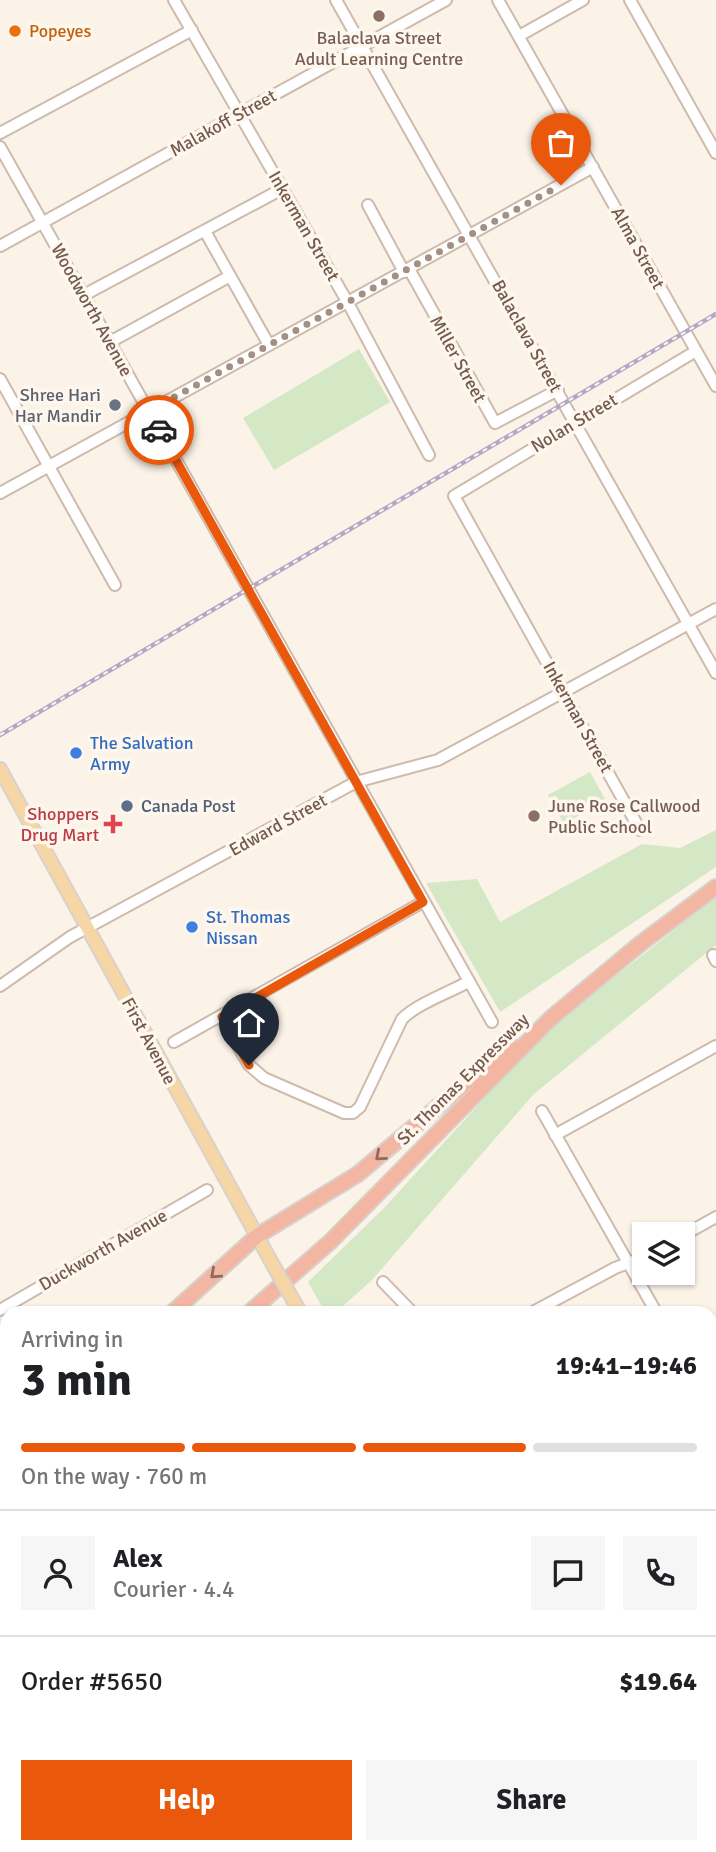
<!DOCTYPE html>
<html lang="en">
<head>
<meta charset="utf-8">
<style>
  :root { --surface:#fff; --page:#f6f6f6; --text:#202124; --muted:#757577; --line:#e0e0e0; --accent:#ea580c }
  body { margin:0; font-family:Signika,sans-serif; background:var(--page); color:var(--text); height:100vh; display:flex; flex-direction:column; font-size:26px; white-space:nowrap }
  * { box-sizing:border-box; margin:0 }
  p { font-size:23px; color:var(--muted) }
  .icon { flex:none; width:38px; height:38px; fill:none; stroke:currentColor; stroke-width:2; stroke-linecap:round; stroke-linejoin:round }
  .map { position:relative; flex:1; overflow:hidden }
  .sheet { position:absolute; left:0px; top:1306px; width:718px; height:548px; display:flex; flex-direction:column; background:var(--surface); border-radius:21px 21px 0 0; box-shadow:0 2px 5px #0004 }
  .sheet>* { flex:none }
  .tools { position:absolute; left:632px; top:1222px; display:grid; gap:14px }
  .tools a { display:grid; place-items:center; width:63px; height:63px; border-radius:0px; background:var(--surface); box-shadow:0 2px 5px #0004; font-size:35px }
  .pin { position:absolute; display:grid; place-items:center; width:60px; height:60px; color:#fff; margin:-72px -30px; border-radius:50% 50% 50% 0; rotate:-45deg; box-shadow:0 0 7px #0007 }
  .pin .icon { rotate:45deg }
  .courier { position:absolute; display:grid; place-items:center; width:70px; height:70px; margin:-35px; border:5px solid #ea580c; border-radius:50%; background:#fff; color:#222; box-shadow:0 2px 9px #0007 }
  .headline em { font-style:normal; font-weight:700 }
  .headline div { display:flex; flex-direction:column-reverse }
  .headline { display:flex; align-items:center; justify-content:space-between; height:119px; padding:0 21px }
  h1 { font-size:46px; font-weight:700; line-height:52px }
  .bar { display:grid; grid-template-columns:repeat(4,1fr); gap:10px 7px; align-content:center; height:84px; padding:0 21px }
  .bar i { height:9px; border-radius:5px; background:var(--line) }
  .bar .current { background:var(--accent) }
  .bar p { grid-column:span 4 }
  .line { display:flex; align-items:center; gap:18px; padding:0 21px; border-top:2px solid var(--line) }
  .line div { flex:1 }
  .round { display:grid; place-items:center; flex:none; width:74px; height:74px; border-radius:0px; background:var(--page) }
  .cta { display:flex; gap:14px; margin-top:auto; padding:14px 21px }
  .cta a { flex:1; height:80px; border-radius:0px; background:var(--accent); color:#fff; font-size:28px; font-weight:700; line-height:80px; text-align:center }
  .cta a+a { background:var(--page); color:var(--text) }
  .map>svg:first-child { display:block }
</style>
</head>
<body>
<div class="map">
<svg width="716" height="1852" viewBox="0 0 716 1852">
  <rect width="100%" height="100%" fill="#fbf3e8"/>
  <!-- green -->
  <g fill="#d5e8c6">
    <polygon points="359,349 390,402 274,470 243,418"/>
    <polygon points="590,772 606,801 564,824 548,795"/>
    <polygon points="716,830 716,867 500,1012 426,883 477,879 500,922 642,844 680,848"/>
    <polygon points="716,897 716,945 534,1094 371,1281 336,1312 325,1312 308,1282 385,1207 545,1032"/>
  </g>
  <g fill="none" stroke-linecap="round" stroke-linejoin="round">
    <!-- minor casing -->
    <g stroke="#cdbbae" stroke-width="14">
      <g id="minor">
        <polyline points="174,0 348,303 429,455"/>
        <polyline points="336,0 716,673"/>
        <polyline points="498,0 716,386"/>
        <polyline points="630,0 716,153"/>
        <polyline points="519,36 583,0"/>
        <polyline points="0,133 192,30"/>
        <polyline points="0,147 492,1022"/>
        <polyline points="368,205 404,272"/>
        <polyline points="206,233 269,345"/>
        <polyline points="0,246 446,0"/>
        <polyline points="409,269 495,423 558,390"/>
        <polyline points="84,295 282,189"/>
        <polyline points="110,342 230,276"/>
        <polyline points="0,379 115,585"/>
        <polyline points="0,493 593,167"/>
        <polyline points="640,830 454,496 696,351"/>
        <polyline points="713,955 716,961"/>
        <polyline points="0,986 70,937 356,782 438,760 716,609"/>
        <path d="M221 1017 249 1065 264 1078 344 1113H353L360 1107 402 1019C417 1004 448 993 468 982"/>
        <polyline points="174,1042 423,902"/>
        <polyline points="542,1111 656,1312"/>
        <polyline points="555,1135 716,1046"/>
        <polyline points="682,1236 716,1217"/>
        <polyline points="383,1282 412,1312"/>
        <polyline points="0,1310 207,1190"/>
        <polyline points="533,1312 615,1268 644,1257"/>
        <polyline points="0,1349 7,1362"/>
        <polyline points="710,1409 716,1419"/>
        <polyline points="710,1795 716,1792"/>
        <polyline points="499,1852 510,1846"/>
        <polyline points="693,1852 695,1846"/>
      </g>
    </g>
    <!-- major casing -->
    <g stroke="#d8d1cd" stroke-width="16">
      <g id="major">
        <polyline points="0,769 273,1265"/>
        <polyline points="710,1593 716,1590"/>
        <polyline points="229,1852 240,1846"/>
      </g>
    </g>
    <!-- highway casing -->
    <g stroke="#d8d1cd" stroke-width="18">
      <g id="highway">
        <polyline points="173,1312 257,1236 358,1174 511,1045"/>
        <polyline points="250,1312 330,1242 550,1019 640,944 716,887"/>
        <polyline points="0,1452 7,1447"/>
        <polyline points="0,1463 7,1461"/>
      </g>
    </g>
    <!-- minor -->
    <use href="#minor" stroke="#fff" stroke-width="10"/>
    <!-- major -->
    <use href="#major" stroke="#f6d6a4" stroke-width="12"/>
    <!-- highway -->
    <use href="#highway" stroke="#f2b6a2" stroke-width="14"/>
    <!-- rail casing -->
    <g stroke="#b6a6c5" stroke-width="4.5">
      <polyline id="rail" points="0,735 716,314"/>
    </g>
    <!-- rail -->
    <use href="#rail" stroke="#fef7ee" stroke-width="2" stroke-dasharray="5" stroke-linecap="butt"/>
    <!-- major-bridge casing -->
    <g stroke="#d8d1cd" stroke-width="16" stroke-linecap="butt">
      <polyline id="major-bridge" points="273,1265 300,1312"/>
    </g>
    <!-- major-bridge -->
    <use href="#major-bridge" stroke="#f6d6a4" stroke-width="12"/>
  </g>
  <!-- one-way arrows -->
  <defs><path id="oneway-chevron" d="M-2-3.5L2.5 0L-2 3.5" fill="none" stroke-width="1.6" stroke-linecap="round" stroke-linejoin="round" transform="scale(1.75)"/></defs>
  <g stroke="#8d6c5e">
    <use href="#oneway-chevron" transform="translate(380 1156) rotate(139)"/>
    <use href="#oneway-chevron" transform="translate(215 1274) rotate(138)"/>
  </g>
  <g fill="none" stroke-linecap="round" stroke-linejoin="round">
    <!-- done -->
    <polyline stroke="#a39083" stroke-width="7" stroke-dasharray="0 12.6" points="159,430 149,411 561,185"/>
    <!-- route -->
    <polyline stroke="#ea580c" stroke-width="9" points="159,430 423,902 222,1017 249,1065"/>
  </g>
  <!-- markers -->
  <g fill="#8d6e63" stroke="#fef7ee" stroke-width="2.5">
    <circle cx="379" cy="16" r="7"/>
    <circle cx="534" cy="816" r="7"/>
  </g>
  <circle fill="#e8710a" stroke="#fef7ee" stroke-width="2.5" cx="15" cy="31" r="7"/>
  <circle fill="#6b7280" stroke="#fef7ee" stroke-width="2.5" cx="115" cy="405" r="7"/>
  <g fill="#3f7fe0" stroke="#fef7ee" stroke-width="2.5">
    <circle cx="76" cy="753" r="7"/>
    <circle cx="192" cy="927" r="7"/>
  </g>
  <circle fill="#5c6f8a" stroke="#fef7ee" stroke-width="2.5" cx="127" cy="806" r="7"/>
  <path fill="#e0444e" stroke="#fef7ee" stroke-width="2.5" d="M109.5 813.5h7v7h7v7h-7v7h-7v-7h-7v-7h7z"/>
  <g text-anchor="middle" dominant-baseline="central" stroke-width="7" stroke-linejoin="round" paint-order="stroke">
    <!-- food labels -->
    <g font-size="18" fill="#c56008" stroke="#fef7ee" text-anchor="start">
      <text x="29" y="31">Popeyes</text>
    </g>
    <!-- education labels -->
    <g font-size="18" fill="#785e54" stroke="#fef7ee">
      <text x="379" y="38">Balaclava Street<tspan x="379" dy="21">Adult Learning Centre</tspan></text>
      <text x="548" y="806" text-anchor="start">June Rose Callwood<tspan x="548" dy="21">Public School</tspan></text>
    </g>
    <!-- street labels -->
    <g font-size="18" fill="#745a4d" stroke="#fef7ee">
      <text transform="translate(223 123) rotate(-29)">Malakoff Street</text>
      <text transform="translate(304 226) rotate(60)">Inkerman Street</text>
      <text transform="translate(638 248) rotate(61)">Alma Street</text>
      <text transform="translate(92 310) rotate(61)">Woodworth Avenue</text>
      <text transform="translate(527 336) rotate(61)">Balaclava Street</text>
      <text transform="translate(458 359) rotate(61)">Miller Street</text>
      <text transform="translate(574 423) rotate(-31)">Nolan Street</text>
      <text transform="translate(578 717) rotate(61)">Inkerman Street</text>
      <text transform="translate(278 825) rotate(-29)">Edward Street</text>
      <text transform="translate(149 1041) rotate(62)">First Avenue</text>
      <text transform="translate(463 1079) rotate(-45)">St. Thomas Expressway</text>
      <text transform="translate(103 1250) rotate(-30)">Duckworth Avenue</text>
    </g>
    <!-- worship labels -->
    <g font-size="18" fill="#5b616d" stroke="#fef7ee" text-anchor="end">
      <text x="101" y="395">Shree Hari<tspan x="101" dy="21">Har Mandir</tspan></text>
    </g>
    <!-- shop labels -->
    <g font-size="18" fill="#366cbe" stroke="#fef7ee" text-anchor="start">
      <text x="90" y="743">The Salvation<tspan x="90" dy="21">Army</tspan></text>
      <text x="206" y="917">St. Thomas<tspan x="206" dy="21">Nissan</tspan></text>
    </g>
    <!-- service labels -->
    <g font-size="18" fill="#4e5e75" stroke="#fef7ee" text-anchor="start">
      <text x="141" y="806">Canada Post</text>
    </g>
    <!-- health labels -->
    <g font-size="18" fill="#be3a42" stroke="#fef7ee" text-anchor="end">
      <text x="99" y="814">Shoppers<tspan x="99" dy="21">Drug Mart</tspan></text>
    </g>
  </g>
</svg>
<div class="tools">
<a><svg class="icon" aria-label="layers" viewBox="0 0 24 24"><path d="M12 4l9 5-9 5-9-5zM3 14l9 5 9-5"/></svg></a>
</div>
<div class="pin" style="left:561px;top:185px;background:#ea580c"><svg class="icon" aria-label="bag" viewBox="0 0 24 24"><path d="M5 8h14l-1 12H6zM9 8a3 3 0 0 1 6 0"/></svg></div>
<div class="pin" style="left:249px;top:1065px;background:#1f2937"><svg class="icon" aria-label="home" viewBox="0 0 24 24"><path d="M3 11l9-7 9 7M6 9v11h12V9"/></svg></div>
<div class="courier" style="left:159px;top:430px"><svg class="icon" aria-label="car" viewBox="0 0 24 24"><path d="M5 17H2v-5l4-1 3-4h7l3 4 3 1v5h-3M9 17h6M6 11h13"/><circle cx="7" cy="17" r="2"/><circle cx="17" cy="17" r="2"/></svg></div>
<section class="sheet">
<div class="headline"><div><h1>3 min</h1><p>Arriving in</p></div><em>19:41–19:46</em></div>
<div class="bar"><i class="current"></i><i class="current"></i><i class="current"></i><i></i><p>On the way · 760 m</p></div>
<div class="line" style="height:126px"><a class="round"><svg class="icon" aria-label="person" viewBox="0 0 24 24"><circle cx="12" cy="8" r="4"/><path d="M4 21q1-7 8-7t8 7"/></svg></a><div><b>Alex</b><p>Courier · 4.4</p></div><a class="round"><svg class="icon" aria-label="chat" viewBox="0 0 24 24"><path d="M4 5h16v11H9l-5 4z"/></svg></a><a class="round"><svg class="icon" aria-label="phone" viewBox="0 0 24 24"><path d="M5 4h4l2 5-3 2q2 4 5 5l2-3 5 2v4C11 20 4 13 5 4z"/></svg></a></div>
<div class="line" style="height:91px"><div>Order #5650</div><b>$19.64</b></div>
<div class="cta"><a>Help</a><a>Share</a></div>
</section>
</div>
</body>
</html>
